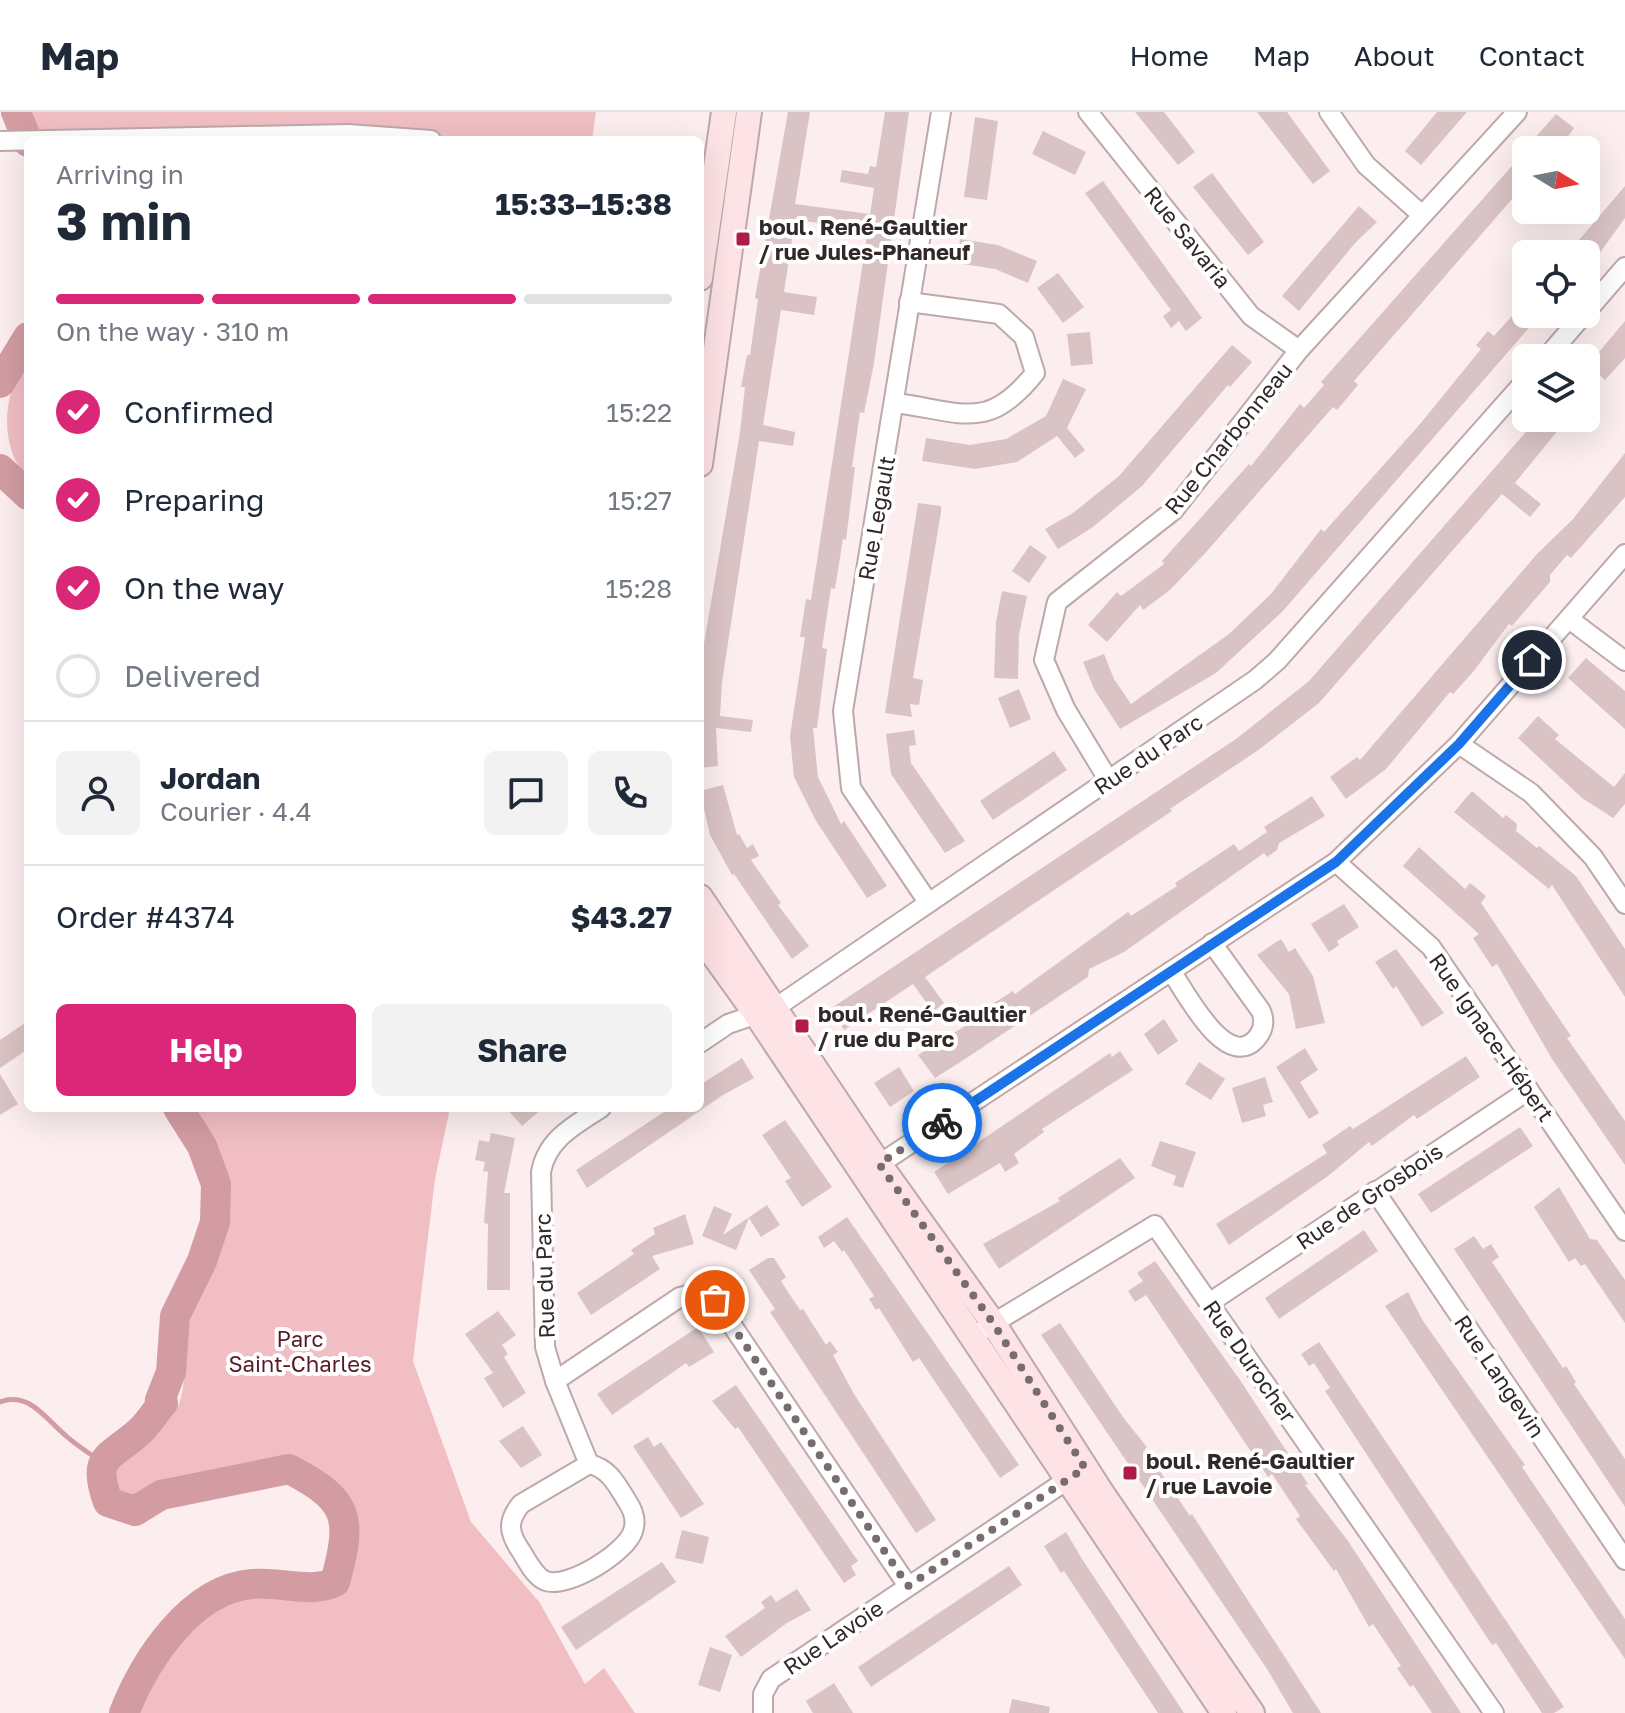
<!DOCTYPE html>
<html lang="en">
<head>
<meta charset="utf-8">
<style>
  :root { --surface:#fff; --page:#f2f2f3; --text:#1f2937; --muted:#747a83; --line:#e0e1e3; --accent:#db2777 }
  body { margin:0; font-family:"Golos Text",sans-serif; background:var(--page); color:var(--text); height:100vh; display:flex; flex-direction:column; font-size:30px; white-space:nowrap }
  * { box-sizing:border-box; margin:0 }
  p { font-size:26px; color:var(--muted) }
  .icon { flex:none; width:44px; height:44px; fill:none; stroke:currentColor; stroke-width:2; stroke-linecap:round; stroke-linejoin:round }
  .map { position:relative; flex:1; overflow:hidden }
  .side { position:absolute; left:24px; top:24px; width:680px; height:976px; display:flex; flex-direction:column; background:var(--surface); border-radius:12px; box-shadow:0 8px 32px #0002 }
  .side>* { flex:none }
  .needle { width:52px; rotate:100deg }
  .controls { position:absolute; left:1512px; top:24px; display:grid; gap:16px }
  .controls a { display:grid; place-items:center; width:88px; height:88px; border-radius:12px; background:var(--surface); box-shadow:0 8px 32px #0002; font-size:40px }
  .pin { position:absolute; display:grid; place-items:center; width:68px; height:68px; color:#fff; margin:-34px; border:4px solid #fff; border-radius:50%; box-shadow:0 2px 8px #0007 }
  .courier { position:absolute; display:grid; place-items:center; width:80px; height:80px; margin:-40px; border:6px solid #1a73e8; border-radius:50%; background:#fff; color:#222; box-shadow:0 2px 10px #0007 }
  .head em { font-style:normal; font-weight:700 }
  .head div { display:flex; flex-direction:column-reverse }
  .head { display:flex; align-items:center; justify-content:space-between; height:136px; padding:0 32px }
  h1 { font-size:52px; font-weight:700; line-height:60px }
  .bar { display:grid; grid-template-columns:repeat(4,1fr); gap:12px 8px; align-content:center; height:96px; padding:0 32px }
  .bar i { height:10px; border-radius:6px; background:var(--line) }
  .bar .active { background:var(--accent) }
  .bar p { grid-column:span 4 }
  .line { display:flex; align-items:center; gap:20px; padding:0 32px; border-top:2px solid var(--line) }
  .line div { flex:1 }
  .round { display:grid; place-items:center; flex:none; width:84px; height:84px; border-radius:12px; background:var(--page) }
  ol { padding:0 32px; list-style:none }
  li { display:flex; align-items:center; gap:24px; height:88px }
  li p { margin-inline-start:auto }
  li .icon { padding:8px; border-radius:50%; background:var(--accent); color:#fff; stroke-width:4 }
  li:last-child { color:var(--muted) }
  li i { width:44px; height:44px; border:4px solid var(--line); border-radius:50% }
  .action { display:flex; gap:16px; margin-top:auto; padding:16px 32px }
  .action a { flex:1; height:92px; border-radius:12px; background:var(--accent); color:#fff; font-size:32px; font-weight:700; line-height:92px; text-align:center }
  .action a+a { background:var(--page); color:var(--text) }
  header { display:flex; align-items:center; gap:48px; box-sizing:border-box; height:112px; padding:0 40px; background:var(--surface); border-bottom:2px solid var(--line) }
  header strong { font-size:38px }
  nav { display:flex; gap:44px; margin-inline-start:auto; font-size:28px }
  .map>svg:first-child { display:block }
</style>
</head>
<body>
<header>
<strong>Map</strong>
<nav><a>Home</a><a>Map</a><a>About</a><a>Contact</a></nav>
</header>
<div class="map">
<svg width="1625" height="1601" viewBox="0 0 1625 1601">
  <rect width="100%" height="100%" fill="#fceeef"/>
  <!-- green -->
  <g fill="#f0bec3">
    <polygon points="29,0 596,0 592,28 37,28"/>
    <path d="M28 247V368C0 336 0 283 28 247Z"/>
    <path d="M192 996H450L435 1067 413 1249 471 1410 540 1491 585 1572 604 1556 635 1601H124C144 1550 190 1478 251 1472 280 1469 309 1482 335 1470 355 1406 348 1387 289 1357L161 1383 135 1399 113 1384 108 1357C123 1335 165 1324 179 1292 188 1268 183 1238 187 1213 190 1196 200 1178 207 1162 234 1091 232 1061 192 996Z"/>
  </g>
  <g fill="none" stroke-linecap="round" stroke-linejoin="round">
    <!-- stream -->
    <path stroke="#d29ca2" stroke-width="5" d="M0 1290C29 1279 46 1307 65 1323 76 1333 90 1342 102 1350"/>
    <!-- river -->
    <g stroke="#d29ca2" stroke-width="30">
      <polyline points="16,0 28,30"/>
      <polyline points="0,271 28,225"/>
      <polyline points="0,357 28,383"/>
      <path d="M124 1601C144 1550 190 1477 252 1472 280 1469 310 1482 335 1470 353 1405 349 1388 289 1357L161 1383 135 1399 108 1390C91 1343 109 1347 139 1320 148 1312 155 1300 163 1291L160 1288 171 1260 175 1204 202 1149 215 1110 216 1072 202 1034 178 996"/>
    </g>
  </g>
  <!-- building -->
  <g fill="#dac3c5">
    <polygon points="788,0 810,0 795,92 870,102 874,76 840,70 842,58 868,62 870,54 876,55 885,0 909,0 874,251 864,301 860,300 852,355 855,355 846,428 843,427 835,477 831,476 822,536 827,537 817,616 813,616 818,665 841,712 844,709 887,774 867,786 816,709 794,665 790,624 805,525 800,525 806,487 811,488 868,117 795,108 784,180 817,185 814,203 781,198 763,313 795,320 793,334 759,329 722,570 720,604 753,608 751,620 716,616 718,654 700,656 700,555 740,320 745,275 741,275 747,243 750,243 758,187 755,186"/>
    <polygon points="1135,0 1164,0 1195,40 1178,53"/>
    <polygon points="1257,0 1287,0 1330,59 1313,72"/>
    <polygon points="1437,0 1467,0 1421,53 1405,39"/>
    <polygon points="1556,2 1574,16 1558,38 1548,38 1534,27"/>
    <polygon points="975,5 998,9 987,88 964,85"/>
    <polygon points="1043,19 1086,40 1075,63 1032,42"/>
    <polygon points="1526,38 1526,71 1354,269 1358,273 1337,298 1333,295 1208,438 1170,478 1143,498 1140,493 1107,530 1088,513 1117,480 1121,484 1164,452 1162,449 1249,352 1251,354 1300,292 1304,296 1324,273 1321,270"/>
    <polygon points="1212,61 1264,130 1248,143 1193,75"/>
    <polygon points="1103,69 1202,206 1186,219 1179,209 1171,216 1163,204 1171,198 1085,81"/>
    <polygon points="1625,74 1625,106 1593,150 1574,134"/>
    <polygon points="1359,94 1377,110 1355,131 1299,199 1282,184"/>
    <polygon points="960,127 998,133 1037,149 1028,171 995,157 957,151"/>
    <polygon points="1058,161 1084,195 1063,211 1037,176"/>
    <polygon points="1526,188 1526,202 1541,202 1282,500 1216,561 1120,617 1094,577 1083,550 1104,542 1114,567 1131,592 1229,522 1271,482 1321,417 1324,420 1420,312 1481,237 1476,233 1488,219 1494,224"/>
    <polygon points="1625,209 1625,246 1605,268 1588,253"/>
    <polygon points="1090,220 1093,252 1071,254 1067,222"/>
    <polygon points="1232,233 1252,250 1230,275 1228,273 1142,374 1093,415 1058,437 1045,417 1073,401 1119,364"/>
    <polygon points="1063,267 1086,277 1067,316 1085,338 1075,346 1057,324 1017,350 975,357 922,349 926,326 970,333 1006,327 1046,304"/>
    <polygon points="1538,306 1568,306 1515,371 1541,392 1530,405 1502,382 1319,591 1257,639 1170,697 1172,699 925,865 944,891 933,900 913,872 844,918 830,897 1236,627 1309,569"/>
    <polygon points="1625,341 1625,385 1571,446 1567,443 1550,463 1550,470 1512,514 1509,512 1473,560 1453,582 1450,580 1386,657 1346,687 1330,665 1357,645 1360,648 1537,442 1573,407"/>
    <polygon points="918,391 941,394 941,400 913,566 923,568 919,593 910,592 912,605 885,601"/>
    <polygon points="1030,433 1047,445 1029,471 1012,459"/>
    <polygon points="1002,479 1027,484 1019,523 1018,567 994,566 996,510"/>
    <polygon points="1586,546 1625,579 1625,617 1568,566"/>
    <polygon points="1019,577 1031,607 1010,616 998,586"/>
    <polygon points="1538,604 1559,623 1555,627 1614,675 1625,661 1625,692 1613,706 1582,686 1518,626"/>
    <polygon points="914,618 916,633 909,634 911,651 965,729 945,741 891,662 886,622"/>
    <polygon points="1054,639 1067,658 993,708 980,689"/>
    <polygon points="723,673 737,723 739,722 747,736 753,732 759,744 751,748 781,791 778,793 809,834 792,847 734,762 732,763 710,723 700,679"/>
    <polygon points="1472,679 1503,706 1506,703 1517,712 1516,719 1537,736 1539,734 1576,764 1625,837 1625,885 1552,773 1549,777 1454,700"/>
    <polygon points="1312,684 1325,704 1279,731 1277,738 1267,745 1264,741 1124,840 1089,857 1088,865 962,949 935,966 918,943 991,898 989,894 1013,879 1015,882 1128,800 1131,804 1177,774 1175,771 1234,732 1239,739 1267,720 1264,715"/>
    <polygon points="1419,735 1465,777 1470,771 1486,784 1481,791 1571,924 1567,926 1625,1009 1625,1053 1552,947 1497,852 1492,855 1473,826 1479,822 1403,754"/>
    <polygon points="1344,792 1359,815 1337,829 1339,833 1329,840 1311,812"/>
    <polygon points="1281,827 1289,840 1295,836 1313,864 1325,911 1296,917 1289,882 1257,843"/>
    <polygon points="1396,837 1444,901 1422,915 1396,874 1393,877 1375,850"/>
    <polygon points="1164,907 1178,929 1158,943 1144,922"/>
    <polygon points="28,909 28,937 0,956 0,928"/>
    <polygon points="1305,936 1318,958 1300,970 1319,1001 1309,1007 1276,955"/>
    <polygon points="1120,939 1133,958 1042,1017 1044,1020 1014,1042 1019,1051 1005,1060 1000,1051 948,1082 934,1060 1110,941 1112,945"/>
    <polygon points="1466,944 1480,965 1417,1007 1414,1003 1372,1034 1369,1030 1328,1064 1229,1133 1216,1112 1327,1041 1322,1033 1350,1014 1353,1017"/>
    <polygon points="742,946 754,966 723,983 587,1076 576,1058 670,996 700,996 700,973"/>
    <polygon points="1199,950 1225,967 1211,988 1185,972"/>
    <polygon points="899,955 914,979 890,995 874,971"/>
    <polygon points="0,962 18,992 0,1003"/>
    <polygon points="1265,965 1273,990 1263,993 1266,1004 1242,1011 1232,976"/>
    <polygon points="506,996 543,996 522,1014"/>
    <polygon points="785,1008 832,1075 802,1095 785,1069 791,1066 762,1023"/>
    <polygon points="1520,1015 1533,1034 1431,1101 1418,1082"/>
    <polygon points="491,1021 515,1026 504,1081 510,1081 510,1178 487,1178 488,1112 484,1111 488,1060 483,1059 485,1050 475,1048 479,1028 489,1030"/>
    <polygon points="1160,1029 1196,1040 1183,1076 1173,1073 1176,1064 1151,1054"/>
    <polygon points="1120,1046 1135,1066 999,1157 983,1132 1060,1089 1058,1086"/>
    <polygon points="1559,1075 1590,1127 1597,1128 1625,1168 1625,1211 1585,1152 1581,1154 1575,1146 1569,1150 1534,1095"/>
    <polygon points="767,1093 780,1113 761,1125 749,1106 736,1138 702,1124 714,1094 732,1102 723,1123"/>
    <polygon points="685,1102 694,1132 652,1144 660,1157 591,1203 577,1181 634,1142 631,1138 655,1122 653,1116"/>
    <polygon points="847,1105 1019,1353 1000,1366 919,1246 913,1250 879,1196 876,1198 869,1187 874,1184 844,1138 842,1140 834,1129 824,1136 818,1125"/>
    <polygon points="1364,1118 1378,1139 1279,1207 1265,1186"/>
    <polygon points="1474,1124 1483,1137 1491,1132 1499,1145 1492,1150 1563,1256 1566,1254 1576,1270 1574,1272 1625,1347 1625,1395 1454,1137"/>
    <polygon points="768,1146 774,1146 786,1165 781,1169 800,1198 803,1197 826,1233 830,1229 838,1240 833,1243 854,1282 936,1408 916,1421 770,1200 775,1197 749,1158"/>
    <polygon points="1155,1149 1240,1268 1308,1372 1305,1373 1348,1429 1461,1601 1432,1601 1413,1573 1410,1575 1397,1556 1401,1554 1373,1512 1369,1515 1336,1457 1334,1459 1296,1407 1300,1404 1272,1362 1268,1365 1146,1183 1135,1190 1128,1179 1143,1169 1137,1161"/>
    <polygon points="1408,1180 1423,1209 1525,1353 1522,1355 1625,1507 1625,1547 1385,1194"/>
    <polygon points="498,1199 516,1223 502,1233 508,1242 504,1245 526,1281 503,1296 484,1266 493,1261 465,1222"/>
    <polygon points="1060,1211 1125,1308 1147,1335 1145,1337 1190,1404 1192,1402 1321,1601 1293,1601 1267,1557 1041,1223"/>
    <polygon points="698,1215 714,1240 689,1255 686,1251 612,1303 597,1282"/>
    <polygon points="1319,1230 1564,1595 1554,1601 1542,1601 1496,1531 1492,1533 1325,1279 1330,1276 1314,1251 1309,1254 1301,1242"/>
    <polygon points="736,1273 858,1449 851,1454 856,1463 844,1471 738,1315 735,1317 712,1289"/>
    <polygon points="523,1314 542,1343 521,1356 499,1329"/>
    <polygon points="648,1325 654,1335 661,1330 704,1392 681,1406 633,1334"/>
    <polygon points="682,1418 709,1425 703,1452 675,1446"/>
    <polygon points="1066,1420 1082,1447 1184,1601 1158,1601 1064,1459 1061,1461 1044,1434"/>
    <polygon points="662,1450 676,1470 576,1538 561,1515"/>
    <polygon points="1009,1454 1022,1473 871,1575 858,1555"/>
    <polygon points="797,1477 811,1498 787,1511 741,1545 725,1524 765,1496 761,1490 771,1483 776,1490"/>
    <polygon points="710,1535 732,1543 720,1580 698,1573"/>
    <polygon points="834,1571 853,1601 813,1601 806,1589"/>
    <polygon points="1012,1587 1050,1595 1049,1601 1009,1601"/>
  </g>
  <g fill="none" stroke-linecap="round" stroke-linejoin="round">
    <!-- street casing -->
    <g stroke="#bea8aa" stroke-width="22">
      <g id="street">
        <polyline points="1088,0 1251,204 1299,238"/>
        <polyline points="1329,0 1366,53 1422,103"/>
        <polyline points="0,29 348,22 431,28"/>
        <polyline points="1586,200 1625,155"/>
        <polyline points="1546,246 1584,202"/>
        <path d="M896 291C963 300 988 320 1035 261L1024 225 999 202 909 190"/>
        <polyline points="1569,507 1625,549"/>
        <polyline points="1459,632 1531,681 1593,745 1625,792"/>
        <polyline points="1109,669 1066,598 1044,548 1057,490 1174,398 1299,238 1517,0"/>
        <polyline points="1336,750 1431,835 1625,1119"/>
        <polyline points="928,790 851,676 843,599 941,0"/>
        <path d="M1171 859C1185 879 1226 960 1256 927 1264 918 1265 909 1261 899L1212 831"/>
        <polyline points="700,931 728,912 775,896 1255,568 1277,549 1526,268"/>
        <polyline points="869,1059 1336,750 1459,632 1625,442"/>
        <polyline points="1375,1079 1625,1448"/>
        <polyline points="1209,1191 1529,978"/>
        <polyline points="984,1217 1155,1113 1494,1601"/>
        <polyline points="555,1269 680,1185 696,1181 715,1188 908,1474"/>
        <path d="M589 1352 555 1269 545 1235 541 1060C547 1027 575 1013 601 996"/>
        <path d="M589 1352C609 1356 617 1373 627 1389 633 1398 637 1408 633 1419 627 1440 568 1477 546 1469 534 1465 526 1446 519 1436 508 1419 508 1408 521 1392Z"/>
        <polyline points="763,1601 763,1582 771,1567 1076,1362"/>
      </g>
    </g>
    <!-- secondary casing -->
    <g stroke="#bea8aa" stroke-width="28">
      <g id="secondary">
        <polyline points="700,166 724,0"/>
        <polyline points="700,352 749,0"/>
        <polyline points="700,785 879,1052 993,1211 1101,1380 1252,1601"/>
        <polyline points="700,824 756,902 1224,1601"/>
      </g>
    </g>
    <!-- street -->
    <use href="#street" stroke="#fff" stroke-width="18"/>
    <!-- secondary -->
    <use href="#secondary" stroke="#fee3e6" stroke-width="24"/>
  </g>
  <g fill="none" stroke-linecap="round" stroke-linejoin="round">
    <!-- done -->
    <polyline stroke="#786d6e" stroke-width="8" stroke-dasharray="0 14.4" points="715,1188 908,1474 1085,1356 993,1211 879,1052 942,1011"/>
    <!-- route -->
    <polyline stroke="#1a73e8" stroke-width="10" points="942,1011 1336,750 1459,632 1532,548"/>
  </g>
  <!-- markers -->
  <g fill="#af1c46" stroke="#fff" stroke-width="3">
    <rect x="735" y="119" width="16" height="16" rx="4"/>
    <rect x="794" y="906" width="16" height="16" rx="4"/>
    <rect x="1122" y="1353" width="16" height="16" rx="4"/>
  </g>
  <g text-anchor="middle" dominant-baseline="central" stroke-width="8" stroke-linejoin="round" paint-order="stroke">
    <!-- poi labels -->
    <g font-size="22" font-weight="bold" fill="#312829" stroke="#fff" text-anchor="start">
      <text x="759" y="114">boul. René-Gaultier<tspan x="759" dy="25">/ rue Jules-Phaneuf</tspan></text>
      <text x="818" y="901">boul. René-Gaultier<tspan x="818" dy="25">/ rue du Parc</tspan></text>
      <text x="1146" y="1348">boul. René-Gaultier<tspan x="1146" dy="25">/ rue Lavoie</tspan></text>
    </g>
    <!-- street labels -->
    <g font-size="22" fill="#312829" stroke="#fff">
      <text transform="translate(1188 125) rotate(51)">Rue Savaria</text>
      <text transform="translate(1228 326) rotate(-51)">Rue Charbonneau</text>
      <text transform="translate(876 406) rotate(-80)">Rue Legault</text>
      <text transform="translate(1148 642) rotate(-34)">Rue du Parc</text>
      <text transform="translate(1492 925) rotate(55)">Rue Ignace-Hébert</text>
      <text transform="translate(1369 1084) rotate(-34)">Rue de Grosbois</text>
      <text transform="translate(544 1164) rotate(-92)">Rue du Parc</text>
      <text transform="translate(1250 1249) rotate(55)">Rue Durocher</text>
      <text transform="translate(1500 1264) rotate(56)">Rue Langevin</text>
      <text transform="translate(833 1525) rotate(-34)">Rue Lavoie</text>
    </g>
    <!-- park labels -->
    <g font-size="22" fill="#5a1927" stroke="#fff">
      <text x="300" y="1226">Parc<tspan x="300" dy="25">Saint-Charles</tspan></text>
    </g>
  </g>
</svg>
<div class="controls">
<a><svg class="needle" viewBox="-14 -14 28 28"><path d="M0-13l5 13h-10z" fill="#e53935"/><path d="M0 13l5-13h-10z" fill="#747a83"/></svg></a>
<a><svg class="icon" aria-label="locate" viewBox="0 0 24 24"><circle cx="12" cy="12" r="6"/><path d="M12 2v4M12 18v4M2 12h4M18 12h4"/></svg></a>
<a><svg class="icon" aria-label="layers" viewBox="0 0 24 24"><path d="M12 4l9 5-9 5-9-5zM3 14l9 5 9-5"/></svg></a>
</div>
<div class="pin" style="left:715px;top:1188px;background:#ea580c"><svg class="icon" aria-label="bag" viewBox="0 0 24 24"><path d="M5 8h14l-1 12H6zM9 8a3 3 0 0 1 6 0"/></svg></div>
<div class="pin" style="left:1532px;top:548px;background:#1f2937"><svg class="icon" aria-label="home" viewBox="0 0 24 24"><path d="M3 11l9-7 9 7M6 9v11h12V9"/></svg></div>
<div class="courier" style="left:942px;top:1011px"><svg class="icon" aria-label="bike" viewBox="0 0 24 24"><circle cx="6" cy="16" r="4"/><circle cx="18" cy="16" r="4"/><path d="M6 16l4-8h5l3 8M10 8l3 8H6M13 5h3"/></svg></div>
<section class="side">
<div class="head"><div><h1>3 min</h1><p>Arriving in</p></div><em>15:33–15:38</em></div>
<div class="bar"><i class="active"></i><i class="active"></i><i class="active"></i><i></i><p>On the way · 310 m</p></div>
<ol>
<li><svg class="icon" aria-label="check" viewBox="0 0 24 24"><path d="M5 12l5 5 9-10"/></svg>Confirmed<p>15:22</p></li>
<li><svg class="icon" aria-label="check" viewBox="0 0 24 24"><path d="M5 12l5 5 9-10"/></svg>Preparing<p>15:27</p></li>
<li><svg class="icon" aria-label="check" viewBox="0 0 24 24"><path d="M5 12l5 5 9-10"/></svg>On the way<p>15:28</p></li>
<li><i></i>Delivered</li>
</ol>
<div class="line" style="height:144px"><a class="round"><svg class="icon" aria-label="person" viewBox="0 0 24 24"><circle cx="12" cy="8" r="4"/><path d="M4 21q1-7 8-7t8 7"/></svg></a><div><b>Jordan</b><p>Courier · 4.4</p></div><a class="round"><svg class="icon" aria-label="chat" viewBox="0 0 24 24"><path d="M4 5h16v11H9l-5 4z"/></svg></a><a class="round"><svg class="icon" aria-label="phone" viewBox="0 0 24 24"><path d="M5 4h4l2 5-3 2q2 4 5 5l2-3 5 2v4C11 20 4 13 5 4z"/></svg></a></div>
<div class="line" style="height:104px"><div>Order #4374</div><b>$43.27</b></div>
<div class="action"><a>Help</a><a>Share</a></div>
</section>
</div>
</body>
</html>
